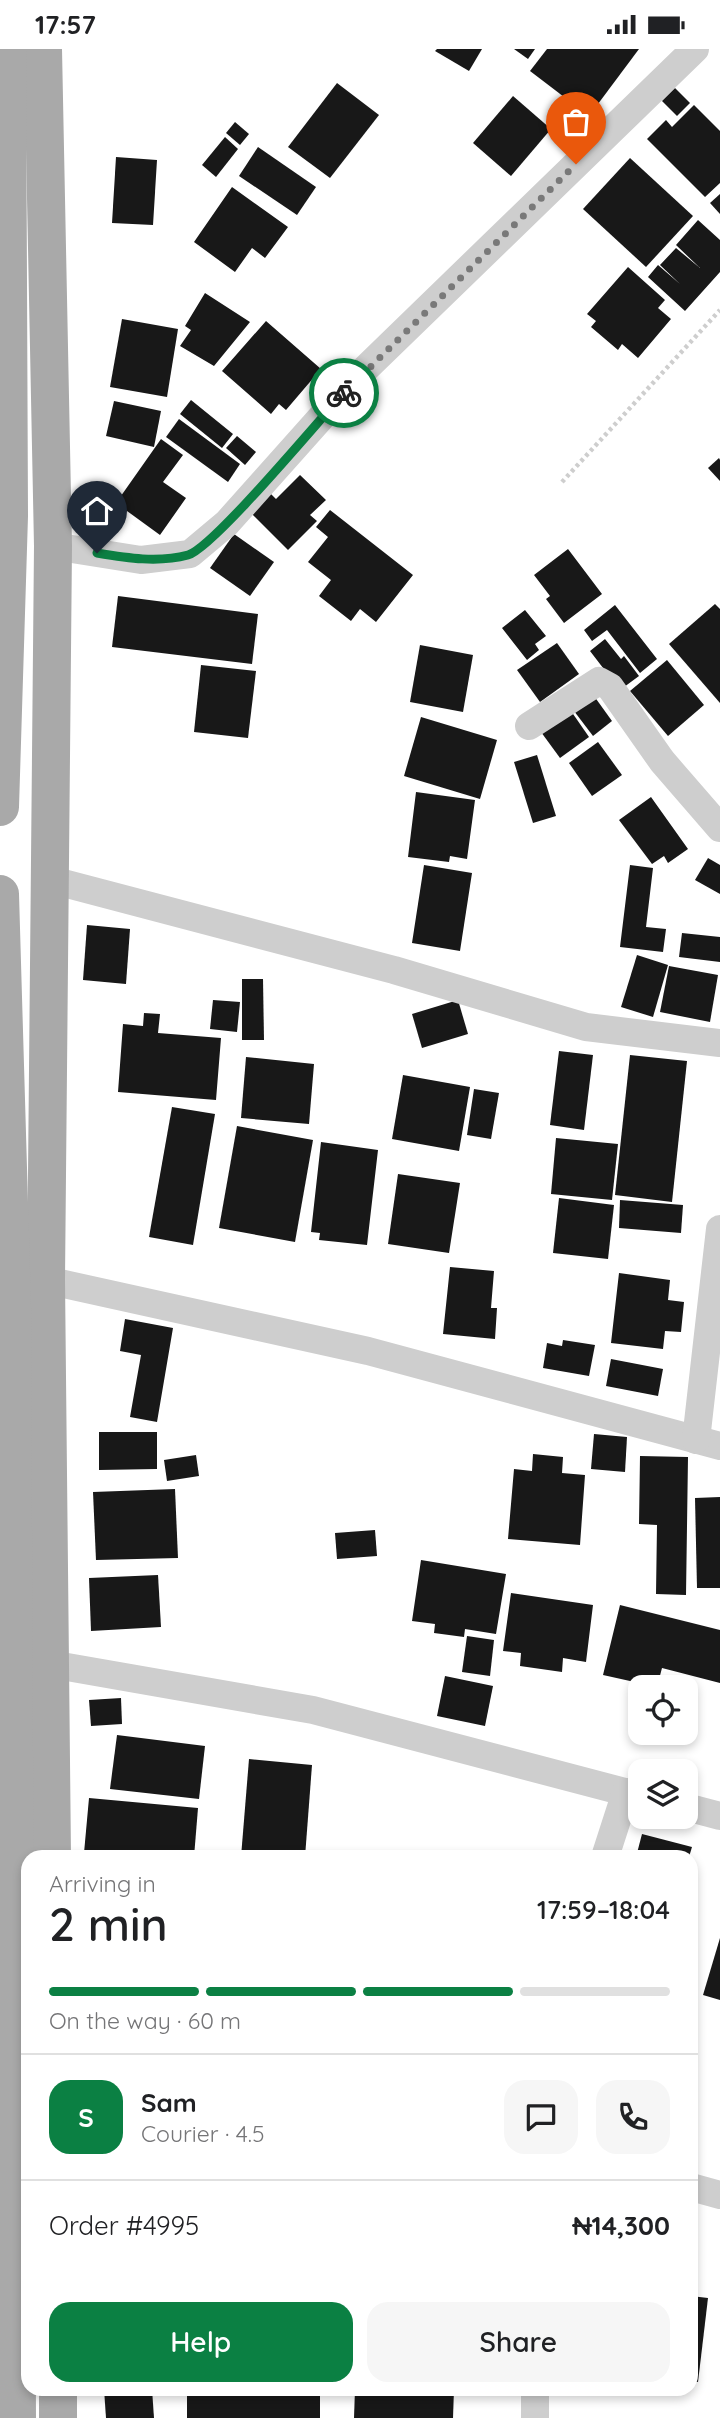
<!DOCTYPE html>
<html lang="en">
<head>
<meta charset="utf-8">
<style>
  :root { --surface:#fff; --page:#f6f6f6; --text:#202124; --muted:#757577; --line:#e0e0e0; --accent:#0b8043 }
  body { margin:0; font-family:Quicksand,sans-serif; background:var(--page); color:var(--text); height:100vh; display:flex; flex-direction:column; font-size:26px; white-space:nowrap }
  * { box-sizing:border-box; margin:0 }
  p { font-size:23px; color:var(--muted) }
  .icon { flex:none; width:38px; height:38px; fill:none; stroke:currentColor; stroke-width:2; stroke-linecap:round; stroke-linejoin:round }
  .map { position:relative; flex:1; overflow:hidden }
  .panel { position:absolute; left:21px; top:1801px; width:677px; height:546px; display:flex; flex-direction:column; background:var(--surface); border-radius:21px; box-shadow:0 4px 10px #0003 }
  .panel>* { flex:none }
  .tools { position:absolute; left:628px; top:1626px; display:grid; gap:14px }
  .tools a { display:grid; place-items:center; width:70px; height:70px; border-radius:14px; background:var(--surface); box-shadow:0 4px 10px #0003; font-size:35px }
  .pin { position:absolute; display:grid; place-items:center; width:60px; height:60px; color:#fff; margin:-72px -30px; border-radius:50% 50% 50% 0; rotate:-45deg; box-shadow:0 0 7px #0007 }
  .pin .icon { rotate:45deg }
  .courier { position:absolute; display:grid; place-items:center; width:70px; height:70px; margin:-35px; border:5px solid #0b8043; border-radius:50%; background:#fff; color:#222; box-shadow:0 2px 9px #0007 }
  .head em { font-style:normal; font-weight:600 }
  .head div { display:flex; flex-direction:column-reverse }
  .head { display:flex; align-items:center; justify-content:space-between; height:119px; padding:0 28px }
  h1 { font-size:46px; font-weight:600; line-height:52px }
  .bar { display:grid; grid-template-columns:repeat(4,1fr); gap:10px 7px; align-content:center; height:84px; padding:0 28px }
  .bar i { height:9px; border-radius:5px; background:var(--line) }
  .bar .active { background:var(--accent) }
  .bar p { grid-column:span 4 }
  .line { display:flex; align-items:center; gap:18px; padding:0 28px; border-top:2px solid var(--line) }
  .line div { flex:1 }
  .round { display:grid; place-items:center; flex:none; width:74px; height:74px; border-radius:21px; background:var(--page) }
  .button { display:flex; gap:14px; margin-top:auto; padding:14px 28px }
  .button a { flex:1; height:80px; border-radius:21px; background:var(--accent); color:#fff; font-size:28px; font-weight:600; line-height:80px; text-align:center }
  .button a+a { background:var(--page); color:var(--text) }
  .status { display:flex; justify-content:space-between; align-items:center; height:49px; padding:0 35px; background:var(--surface); direction:ltr }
  .status svg { height:19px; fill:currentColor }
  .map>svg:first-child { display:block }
</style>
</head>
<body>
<div class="status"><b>17:57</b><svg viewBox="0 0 49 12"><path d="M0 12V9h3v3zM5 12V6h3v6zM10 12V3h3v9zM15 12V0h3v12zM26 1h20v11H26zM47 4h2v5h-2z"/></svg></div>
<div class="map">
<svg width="720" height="2369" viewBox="0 0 720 2369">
  <rect width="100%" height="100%" fill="#fff"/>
  <!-- building -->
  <g fill="#181818">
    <polygon points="437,0 482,0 469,22 435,2"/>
    <polygon points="514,0 535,0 528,10"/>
    <polygon points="547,0 639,0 589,67 530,22"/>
    <polygon points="337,34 379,66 330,129 288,98"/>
    <polygon points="675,39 690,54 677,67 662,52"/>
    <polygon points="513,47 551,80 511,127 473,94"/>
    <polygon points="694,56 720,82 720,134 705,148 647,90 666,71 672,78"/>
    <polygon points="235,73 249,85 240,96 226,84"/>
    <polygon points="225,88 238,100 216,128 202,116"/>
    <polygon points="258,98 316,138 297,166 239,127"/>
    <polygon points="116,108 157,111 153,176 112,174"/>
    <polygon points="630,109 693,167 646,218 583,160"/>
    <polygon points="232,138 288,178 265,209 252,199 235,223 194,193"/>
    <polygon points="720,145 720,165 710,154"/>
    <polygon points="698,171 720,191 720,223 685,262 648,228 658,216 680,235 660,216 676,199 700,219 676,196"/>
    <polygon points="628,218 665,251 658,259 671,270 638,309 622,295 618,301 591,278 596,272 587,265"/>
    <polygon points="205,244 250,273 214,317 180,297 191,281 185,277"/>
    <polygon points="122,270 178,280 167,348 110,338"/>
    <polygon points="266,272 321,320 286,361 279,355 271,365 222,322"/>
    <polygon points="191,351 233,385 222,399 180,365"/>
    <polygon points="114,352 161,362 154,398 106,387"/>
    <polygon points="179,370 240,415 228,433 166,388"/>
    <polygon points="237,387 256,403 245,416 226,399"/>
    <polygon points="161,390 183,406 163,433 186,449 160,486 116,454"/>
    <polygon points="719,409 720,411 720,432 708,419"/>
    <polygon points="300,426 326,451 310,466 317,472 288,501 250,463 270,444 276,450"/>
    <polygon points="330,461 413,526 376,573 360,560 351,572 319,547 331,531 308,513 328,488 316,478"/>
    <polygon points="234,485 274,513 250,547 210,519"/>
    <polygon points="568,500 602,545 564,574 546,550 550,547 534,526"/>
    <polygon points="118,547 258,565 252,615 112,598"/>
    <polygon points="715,555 720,560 720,654 669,595"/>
    <polygon points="615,556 657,610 640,624 607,581 592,592 584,581"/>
    <polygon points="525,561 546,587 535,595 539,601 527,611 502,579"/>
    <polygon points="605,590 621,610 624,607 639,627 620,641 590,602"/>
    <polygon points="557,594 579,625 540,653 517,621"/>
    <polygon points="420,596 473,606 463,663 410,653"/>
    <polygon points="667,611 704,656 668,687 630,642"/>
    <polygon points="201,616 256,622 248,689 194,683"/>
    <polygon points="594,647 612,672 593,687 574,662"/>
    <polygon points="571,662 589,688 560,709 541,683"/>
    <polygon points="421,668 497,691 480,750 404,727"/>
    <polygon points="598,693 622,726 592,747 569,714"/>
    <polygon points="537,706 556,767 533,774 514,713"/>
    <polygon points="416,743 475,751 467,810 450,807 449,813 408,808"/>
    <polygon points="651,748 688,800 668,814 664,807 652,815 619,771"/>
    <polygon points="708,809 720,816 720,845 695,831"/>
    <polygon points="424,816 472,824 460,902 412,894"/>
    <polygon points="630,816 653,819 646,878 666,880 663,903 620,898"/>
    <polygon points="87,876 130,880 126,935 83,931"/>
    <polygon points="682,884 720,888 720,913 679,908"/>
    <polygon points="637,906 668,916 653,968 621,958"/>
    <polygon points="669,917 718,926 710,973 660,963"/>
    <polygon points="242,930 263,930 264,991 242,991"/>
    <polygon points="213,951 240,953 237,983 210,980"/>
    <polygon points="458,951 468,985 422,999 412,965"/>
    <polygon points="144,964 160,965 158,984 221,989 216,1051 118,1043 123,975 143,977"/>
    <polygon points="559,1002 593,1006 584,1081 550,1076"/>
    <polygon points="630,1006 687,1012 672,1153 615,1146"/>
    <polygon points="246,1008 314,1015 309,1075 241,1069"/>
    <polygon points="403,1026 470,1038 459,1102 392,1090"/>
    <polygon points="474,1040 499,1044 491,1090 467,1086"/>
    <polygon points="172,1058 215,1065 193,1196 149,1188"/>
    <polygon points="237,1077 313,1091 295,1193 219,1179"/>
    <polygon points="556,1089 618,1095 612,1151 551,1145"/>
    <polygon points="321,1093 378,1101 367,1196 319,1191 320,1184 311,1183"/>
    <polygon points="398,1125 460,1134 449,1204 388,1195"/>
    <polygon points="559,1149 614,1156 608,1210 553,1204"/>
    <polygon points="620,1151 683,1156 681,1184 619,1179"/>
    <polygon points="450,1218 494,1222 491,1259 497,1259 495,1290 443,1285"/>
    <polygon points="619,1224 670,1231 668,1251 684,1253 681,1283 665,1282 663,1300 611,1294"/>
    <polygon points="125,1270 173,1279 157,1373 130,1368 141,1306 120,1302"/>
    <polygon points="563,1291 595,1296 589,1327 543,1319 547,1294 562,1297"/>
    <polygon points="611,1310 663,1320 658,1347 606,1337"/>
    <polygon points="99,1383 157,1383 157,1420 99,1421"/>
    <polygon points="594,1385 627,1388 625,1423 591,1420"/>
    <polygon points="533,1405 563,1408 562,1424 585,1426 580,1496 508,1490 514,1420 532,1422"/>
    <polygon points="196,1406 199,1427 167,1432 164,1411"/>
    <polygon points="640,1407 688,1408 686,1546 656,1545 657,1476 639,1475"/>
    <polygon points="175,1440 178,1509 96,1511 93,1443"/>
    <polygon points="720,1448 720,1539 697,1539 695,1449"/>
    <polygon points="375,1481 377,1507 337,1510 335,1484"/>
    <polygon points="421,1511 506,1525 496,1585 465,1580 464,1588 434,1584 435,1575 412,1572"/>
    <polygon points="158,1526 161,1578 91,1582 89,1529"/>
    <polygon points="511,1544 593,1556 586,1613 563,1609 562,1623 520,1617 521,1604 503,1602"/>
    <polygon points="620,1556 720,1581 720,1634 662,1619 657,1638 603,1626"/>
    <polygon points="467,1587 494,1591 490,1627 462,1623"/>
    <polygon points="445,1627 493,1637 485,1677 437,1667"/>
    <polygon points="121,1649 122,1675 91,1677 89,1651"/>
    <polygon points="117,1686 205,1697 199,1750 110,1740"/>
    <polygon points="249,1710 312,1716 305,1808 241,1808"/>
    <polygon points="89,1749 198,1759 194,1808 84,1804"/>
    <polygon points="642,1785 692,1798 689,1808 636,1808"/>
    <polygon points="720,1889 720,1951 703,1946"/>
    <polygon points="691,2247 708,2249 698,2333 691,2332"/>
    <polygon points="104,2340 152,2340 154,2369 106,2369"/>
    <polygon points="187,2340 271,2340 271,2343 320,2344 320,2369 187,2369"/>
    <polygon points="355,2340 454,2340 453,2369 354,2369"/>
  </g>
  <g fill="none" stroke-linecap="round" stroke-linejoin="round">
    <!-- path -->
    <polyline stroke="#cecece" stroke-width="4.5" stroke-dasharray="3.5 3.5" stroke-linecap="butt" points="562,433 720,261"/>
    <!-- minor -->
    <g stroke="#cecece" stroke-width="28">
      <polyline points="53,497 141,511 190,505 227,474 359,326 695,0"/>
      <polyline points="529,677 599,632 610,638 662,712 720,779"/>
      <polyline points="48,830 394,921 586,978 720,994"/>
      <polyline points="46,1231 368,1302 720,1397"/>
      <polyline points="696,1391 720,1180"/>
      <polyline points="50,1615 313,1661 640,1747"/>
      <polyline points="686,1758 720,1767"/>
      <polyline points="605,1808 626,1743"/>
      <polyline points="691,2138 720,2146"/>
      <polyline points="535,2369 535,2340"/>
    </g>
    <!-- primary -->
    <g stroke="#a9a9a9" stroke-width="38">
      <polyline points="43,0 53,497 46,1231 52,1808"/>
      <polyline points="0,758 9,467 7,0"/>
      <polyline points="0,845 12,1256 17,2369"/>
      <polyline points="58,2340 58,2369"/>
    </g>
  </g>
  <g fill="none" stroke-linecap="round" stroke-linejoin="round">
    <!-- done -->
    <polyline stroke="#797979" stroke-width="7" stroke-dasharray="0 12.6" points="344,344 576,115"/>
    <!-- route -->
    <path stroke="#0b8043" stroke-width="9" d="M97 504C127 509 158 514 188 506 213 499 319 371 344 344"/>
  </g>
</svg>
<div class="tools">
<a><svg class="icon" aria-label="locate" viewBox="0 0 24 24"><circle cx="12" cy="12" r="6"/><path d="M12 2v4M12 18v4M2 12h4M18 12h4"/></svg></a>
<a><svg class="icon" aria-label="layers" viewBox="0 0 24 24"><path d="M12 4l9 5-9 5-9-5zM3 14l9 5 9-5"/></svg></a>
</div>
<div class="pin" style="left:576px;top:115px;background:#ea580c"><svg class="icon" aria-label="bag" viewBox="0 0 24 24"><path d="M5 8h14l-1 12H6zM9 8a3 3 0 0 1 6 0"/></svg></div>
<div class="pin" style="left:97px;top:504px;background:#1f2937"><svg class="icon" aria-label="home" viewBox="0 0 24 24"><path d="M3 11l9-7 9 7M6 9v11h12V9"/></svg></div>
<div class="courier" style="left:344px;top:344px"><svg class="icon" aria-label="bike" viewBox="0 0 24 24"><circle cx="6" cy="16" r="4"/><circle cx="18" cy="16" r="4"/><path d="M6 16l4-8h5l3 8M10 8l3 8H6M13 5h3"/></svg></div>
<section class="panel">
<div class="head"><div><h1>2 min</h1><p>Arriving in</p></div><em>17:59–18:04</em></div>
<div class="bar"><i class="active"></i><i class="active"></i><i class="active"></i><i></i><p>On the way · 60 m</p></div>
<div class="line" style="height:126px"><b class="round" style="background:var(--accent);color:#fff">S</b><div><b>Sam</b><p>Courier · 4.5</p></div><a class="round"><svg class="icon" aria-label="chat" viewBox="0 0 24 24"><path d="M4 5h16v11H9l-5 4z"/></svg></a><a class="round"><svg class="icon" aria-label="phone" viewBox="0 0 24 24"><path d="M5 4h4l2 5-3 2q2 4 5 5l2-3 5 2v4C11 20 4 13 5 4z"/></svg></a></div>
<div class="line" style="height:91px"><div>Order #4995</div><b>₦14,300</b></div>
<div class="button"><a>Help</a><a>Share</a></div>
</section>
</div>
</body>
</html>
